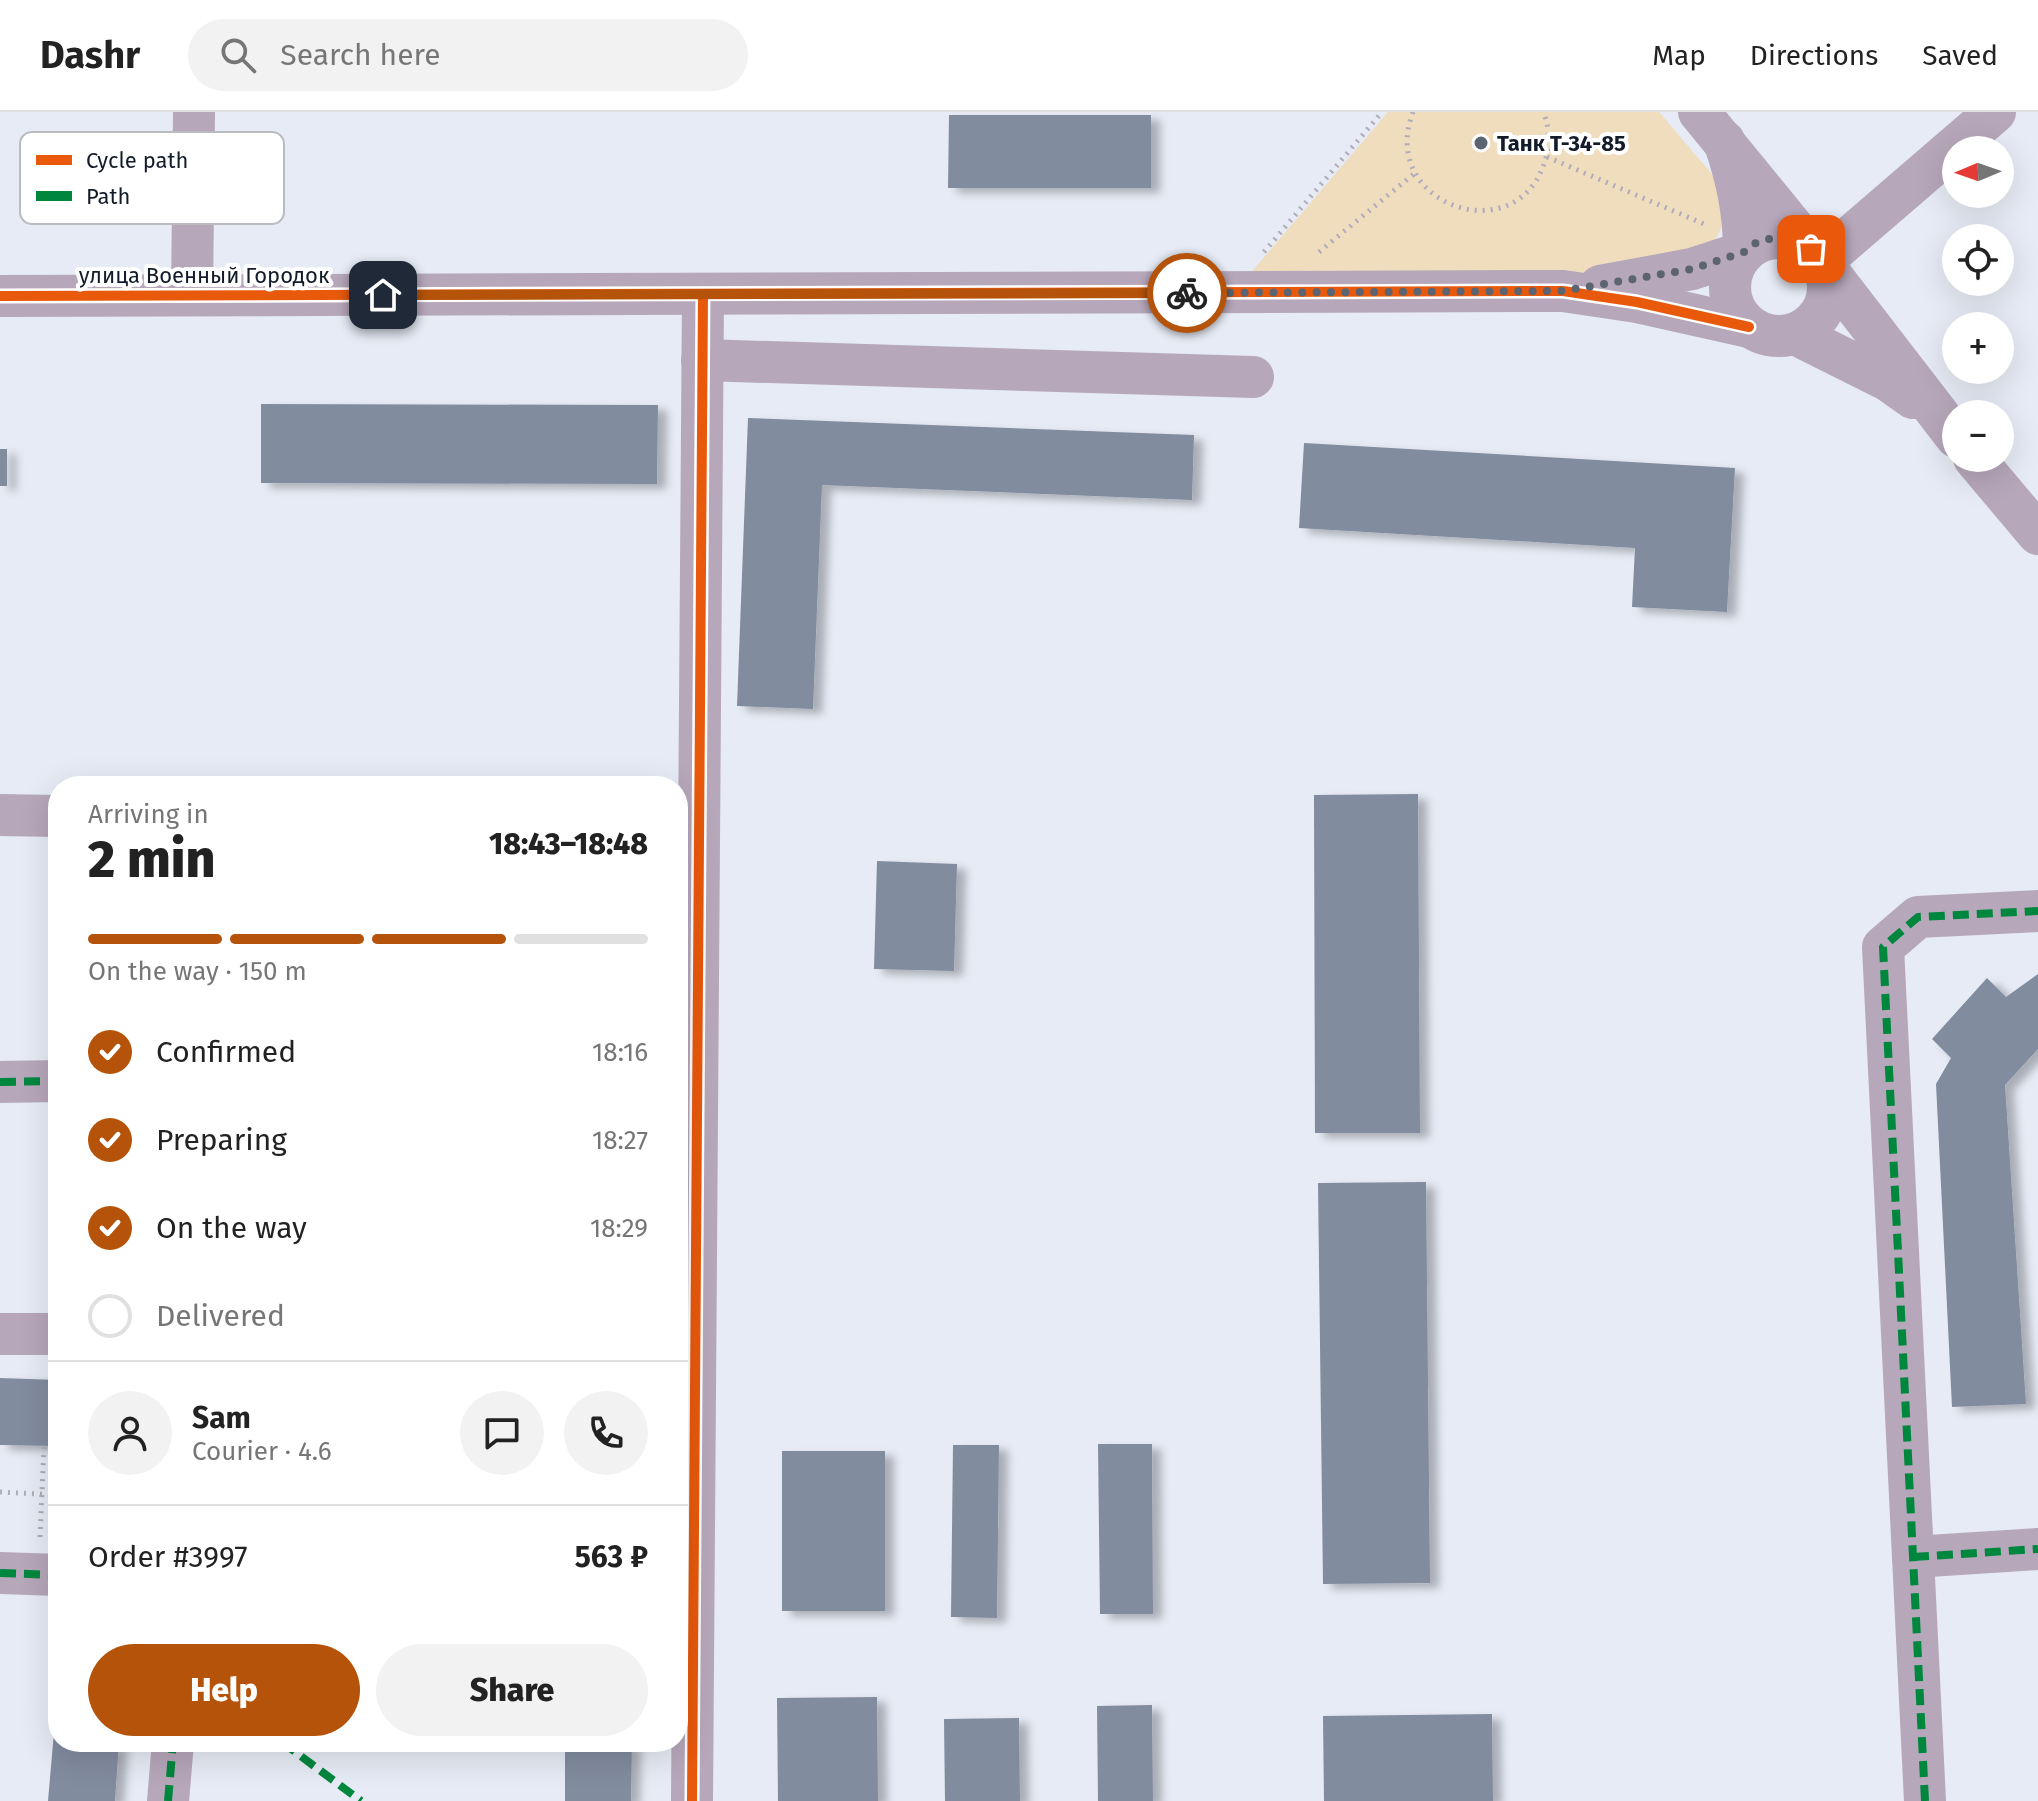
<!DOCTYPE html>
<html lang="en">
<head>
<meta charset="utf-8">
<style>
  :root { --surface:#fff; --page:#f2f2f2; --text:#222; --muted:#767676; --line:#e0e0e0; --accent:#b45309 }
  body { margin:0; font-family:"Fira Sans",sans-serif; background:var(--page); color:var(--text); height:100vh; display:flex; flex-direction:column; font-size:30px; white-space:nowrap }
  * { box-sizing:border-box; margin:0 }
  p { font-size:26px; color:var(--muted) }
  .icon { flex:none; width:44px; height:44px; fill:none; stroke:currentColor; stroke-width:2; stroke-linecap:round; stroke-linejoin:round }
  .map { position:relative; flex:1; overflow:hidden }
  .details { position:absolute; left:48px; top:664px; width:640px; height:976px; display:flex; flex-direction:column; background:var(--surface); border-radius:32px; box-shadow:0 8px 32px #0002 }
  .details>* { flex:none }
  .needle { width:52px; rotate:268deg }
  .controls { position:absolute; left:1942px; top:24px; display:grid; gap:16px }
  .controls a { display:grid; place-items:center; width:72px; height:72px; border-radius:50%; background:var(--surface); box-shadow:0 8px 32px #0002; font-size:40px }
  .pin { position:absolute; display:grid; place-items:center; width:68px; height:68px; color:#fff; margin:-34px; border-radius:16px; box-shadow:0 4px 12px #0006 }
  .courier { position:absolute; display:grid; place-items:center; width:80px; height:80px; margin:-40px; border:6px solid #b45309; border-radius:50%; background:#fff; color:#222; box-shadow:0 2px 10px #0007 }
  .summary em { font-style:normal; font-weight:800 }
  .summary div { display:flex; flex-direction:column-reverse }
  .summary { display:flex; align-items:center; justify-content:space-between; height:136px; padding:0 40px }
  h1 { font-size:52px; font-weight:800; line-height:60px }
  .bar { display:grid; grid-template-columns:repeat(4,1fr); gap:12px 8px; align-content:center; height:96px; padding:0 40px }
  .bar i { height:10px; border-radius:6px; background:var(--line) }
  .bar .selected { background:var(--accent) }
  .bar p { grid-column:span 4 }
  .line { display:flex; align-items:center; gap:20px; padding:0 40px; border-top:2px solid var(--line) }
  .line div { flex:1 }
  .round { display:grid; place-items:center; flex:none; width:84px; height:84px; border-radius:42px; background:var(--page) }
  ol { padding:0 40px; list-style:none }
  li { display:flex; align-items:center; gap:24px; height:88px }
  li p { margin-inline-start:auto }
  li .icon { padding:8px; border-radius:50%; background:var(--accent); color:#fff; stroke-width:4 }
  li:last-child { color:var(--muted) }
  li i { width:44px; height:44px; border:4px solid var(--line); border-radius:50% }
  .cta { display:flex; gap:16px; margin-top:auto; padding:16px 40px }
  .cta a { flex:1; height:92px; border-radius:48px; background:var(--accent); color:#fff; font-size:32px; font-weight:800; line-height:92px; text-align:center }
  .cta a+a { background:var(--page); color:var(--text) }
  header { display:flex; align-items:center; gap:48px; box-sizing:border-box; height:112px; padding:0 40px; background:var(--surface); border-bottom:2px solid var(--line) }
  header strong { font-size:38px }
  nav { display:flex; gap:44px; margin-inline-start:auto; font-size:28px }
  .search { width:560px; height:72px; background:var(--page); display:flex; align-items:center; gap:20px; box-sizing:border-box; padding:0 28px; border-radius:44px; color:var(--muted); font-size:30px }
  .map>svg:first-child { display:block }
</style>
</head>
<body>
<header>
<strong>Dashr</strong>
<div class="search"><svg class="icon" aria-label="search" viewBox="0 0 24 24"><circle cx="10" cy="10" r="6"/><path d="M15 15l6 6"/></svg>Search here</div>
<nav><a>Map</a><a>Directions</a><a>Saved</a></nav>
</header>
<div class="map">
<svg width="2038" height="1689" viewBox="0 0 2038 1689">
  <defs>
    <filter id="shadow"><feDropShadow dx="9" dy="5" stdDeviation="4" flood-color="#0004"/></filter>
  </defs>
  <rect width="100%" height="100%" fill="#e6ebf5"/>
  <!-- green -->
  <polygon fill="#efddbe" points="1388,0 1659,0 1723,75 1726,106 1714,131 1586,161 1513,167 1248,164"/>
  <!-- building -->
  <g fill="#828c9f" filter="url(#shadow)">
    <polygon points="949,3 1151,3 1151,76 948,76"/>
    <polygon points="261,292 658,293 657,372 261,371"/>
    <polygon points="748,306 1194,323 1192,388 822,373 813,597 737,594"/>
    <polygon points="1304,331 1735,356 1727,500 1632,495 1635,436 1299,416"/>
    <rect x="0" y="337" width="7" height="37"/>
    <polygon points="1418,682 1420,1021 1315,1021 1314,683"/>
    <polygon points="877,749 957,752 954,859 874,857"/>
    <polygon points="2038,862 2038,937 2005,973 2026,1292 1952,1295 1936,972 1951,946 1932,927 1987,866 2006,885"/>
    <polygon points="1426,1070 1430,1471 1323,1472 1318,1071"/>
    <polygon points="0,1266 58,1268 58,1334 0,1333"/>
    <polygon points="1098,1332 1152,1332 1153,1502 1100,1502"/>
    <polygon points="953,1333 999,1333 997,1506 951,1505"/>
    <rect x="782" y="1339" width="103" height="160"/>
    <polygon points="877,1585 878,1689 778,1689 777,1586"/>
    <polygon points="1152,1593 1153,1689 1098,1689 1097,1594"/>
    <polygon points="56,1597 58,1597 58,1630 119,1630 115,1689 48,1689"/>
    <polygon points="1492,1602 1493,1689 1324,1689 1323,1604"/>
    <polygon points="1019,1606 1020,1689 945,1689 944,1607"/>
    <polygon points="565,1630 632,1630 631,1689 565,1689"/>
  </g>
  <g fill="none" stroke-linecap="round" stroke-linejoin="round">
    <!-- path -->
    <g stroke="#b2abb9" stroke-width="5" stroke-dasharray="2 6" stroke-linecap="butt">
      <path d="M1413 0C1377 93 1517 141 1545 49 1550 33 1550 15 1543 0"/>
      <polyline points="1547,45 1704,112"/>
      <polyline points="1264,140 1382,0"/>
      <polyline points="1319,140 1415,61"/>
      <polyline points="0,1380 58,1383"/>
      <polyline points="40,1425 44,1334"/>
    </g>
    <!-- minor -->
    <g stroke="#b6a7ba" stroke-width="42">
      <polyline points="1699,0 1811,137"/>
      <circle cx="1779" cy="175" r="49"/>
      <path d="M1600 174 1692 157 1744 140C1744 100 1737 67 1724 29"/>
      <polyline points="192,183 194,0"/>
      <polyline points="0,184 1563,179 1637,190 1749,215"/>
      <polyline points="1795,222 1889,269 1913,286"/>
      <polyline points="702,248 1253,265"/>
      <polyline points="1956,325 1821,150 1995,0"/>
      <polyline points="1974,346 2038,422"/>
      <polyline points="0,703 58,704"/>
      <polyline points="0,970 58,969"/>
      <polyline points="0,1222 58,1222"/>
      <polyline points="1913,1445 2038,1437"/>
      <polyline points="0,1461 58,1463"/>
      <polyline points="168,1689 173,1630"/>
      <polyline points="692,1689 703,182"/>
      <polyline points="1925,1689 1883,835 1918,805 2038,799"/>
    </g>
    <!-- quiet -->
    <g stroke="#00873e" stroke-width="8" stroke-dasharray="16 8" stroke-linecap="butt">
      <polyline points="0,970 58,969"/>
      <polyline points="1913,1445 2038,1437"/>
      <polyline points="0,1461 58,1463"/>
      <polyline points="282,1630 361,1689"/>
      <polyline points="168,1689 173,1630"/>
      <polyline points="1925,1689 1883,835 1918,805 2038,799"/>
    </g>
    <!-- cycleway casing -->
    <g stroke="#fff" stroke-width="15">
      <g id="cycleway">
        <polyline points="0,184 1563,179 1637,190 1749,215"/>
        <polyline points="692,1689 703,182"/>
      </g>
    </g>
    <!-- cycleway -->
    <use href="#cycleway" stroke="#e8590c" stroke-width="10"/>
  </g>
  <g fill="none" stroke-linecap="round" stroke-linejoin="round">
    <!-- done -->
    <polyline stroke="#5c6471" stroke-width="8" stroke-dasharray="0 14.4" points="1187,181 1563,179 1692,157 1744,140 1757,130 1773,126 1789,126 1811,137"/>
    <!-- route -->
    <polyline stroke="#b45309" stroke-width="10" points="383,183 1187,181"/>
  </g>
  <!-- markers -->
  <circle fill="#5c6471" stroke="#fff" stroke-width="3" cx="1481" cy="31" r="8"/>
  <g text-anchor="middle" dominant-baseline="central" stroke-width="8" stroke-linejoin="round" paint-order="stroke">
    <!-- poi labels -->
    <g font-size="22" font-weight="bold" fill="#121b2a" stroke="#fff" text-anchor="start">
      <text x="1497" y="31">Танк Т-34-85</text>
    </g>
    <!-- street labels -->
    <g font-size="22" fill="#121b2a" stroke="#fff">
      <text x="204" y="163">улица Военный Городок</text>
    </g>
  </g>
  <!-- legend -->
  <rect x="20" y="20" width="264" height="92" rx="12" fill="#fff" stroke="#b8bbbf" stroke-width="2"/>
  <rect x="36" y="43" width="36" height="10" fill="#e8590c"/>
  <rect x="36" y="79" width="36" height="10" fill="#00873e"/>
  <g font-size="22" fill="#121b2a">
    <text x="86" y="56">Cycle path</text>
    <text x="86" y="92">Path</text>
  </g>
</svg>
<div class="controls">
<a><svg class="needle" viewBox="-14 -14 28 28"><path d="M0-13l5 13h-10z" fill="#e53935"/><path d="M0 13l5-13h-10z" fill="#767676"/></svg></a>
<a><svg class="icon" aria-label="locate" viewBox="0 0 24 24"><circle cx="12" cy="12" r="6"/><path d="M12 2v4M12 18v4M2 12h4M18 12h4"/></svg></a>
<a>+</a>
<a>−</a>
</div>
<div class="pin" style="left:1811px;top:137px;background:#ea580c"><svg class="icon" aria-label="bag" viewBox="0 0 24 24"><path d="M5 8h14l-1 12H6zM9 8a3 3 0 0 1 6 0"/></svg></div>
<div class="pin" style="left:383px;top:183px;background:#1f2937"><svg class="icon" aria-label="home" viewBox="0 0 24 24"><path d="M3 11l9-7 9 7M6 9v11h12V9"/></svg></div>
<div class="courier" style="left:1187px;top:181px"><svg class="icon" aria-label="bike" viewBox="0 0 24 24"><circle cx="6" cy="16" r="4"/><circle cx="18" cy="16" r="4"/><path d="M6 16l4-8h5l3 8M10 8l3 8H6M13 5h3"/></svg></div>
<section class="details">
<div class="summary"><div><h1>2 min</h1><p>Arriving in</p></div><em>18:43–18:48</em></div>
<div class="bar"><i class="selected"></i><i class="selected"></i><i class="selected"></i><i></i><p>On the way · 150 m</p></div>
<ol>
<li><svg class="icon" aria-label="check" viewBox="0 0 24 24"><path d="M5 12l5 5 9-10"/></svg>Confirmed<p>18:16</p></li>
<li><svg class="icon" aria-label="check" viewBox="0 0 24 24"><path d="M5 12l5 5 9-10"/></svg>Preparing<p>18:27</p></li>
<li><svg class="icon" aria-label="check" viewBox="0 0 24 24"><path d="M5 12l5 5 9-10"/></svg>On the way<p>18:29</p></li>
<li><i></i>Delivered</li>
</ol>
<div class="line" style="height:144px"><a class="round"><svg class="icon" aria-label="person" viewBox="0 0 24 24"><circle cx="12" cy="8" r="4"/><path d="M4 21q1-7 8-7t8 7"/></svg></a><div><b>Sam</b><p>Courier · 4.6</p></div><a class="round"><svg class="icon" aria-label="chat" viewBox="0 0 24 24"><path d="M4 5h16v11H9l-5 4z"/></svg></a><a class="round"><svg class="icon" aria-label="phone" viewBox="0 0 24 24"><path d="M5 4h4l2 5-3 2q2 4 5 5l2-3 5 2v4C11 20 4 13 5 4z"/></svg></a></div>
<div class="line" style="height:104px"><div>Order #3997</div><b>563 ₽</b></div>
<div class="cta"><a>Help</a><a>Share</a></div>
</section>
</div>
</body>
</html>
